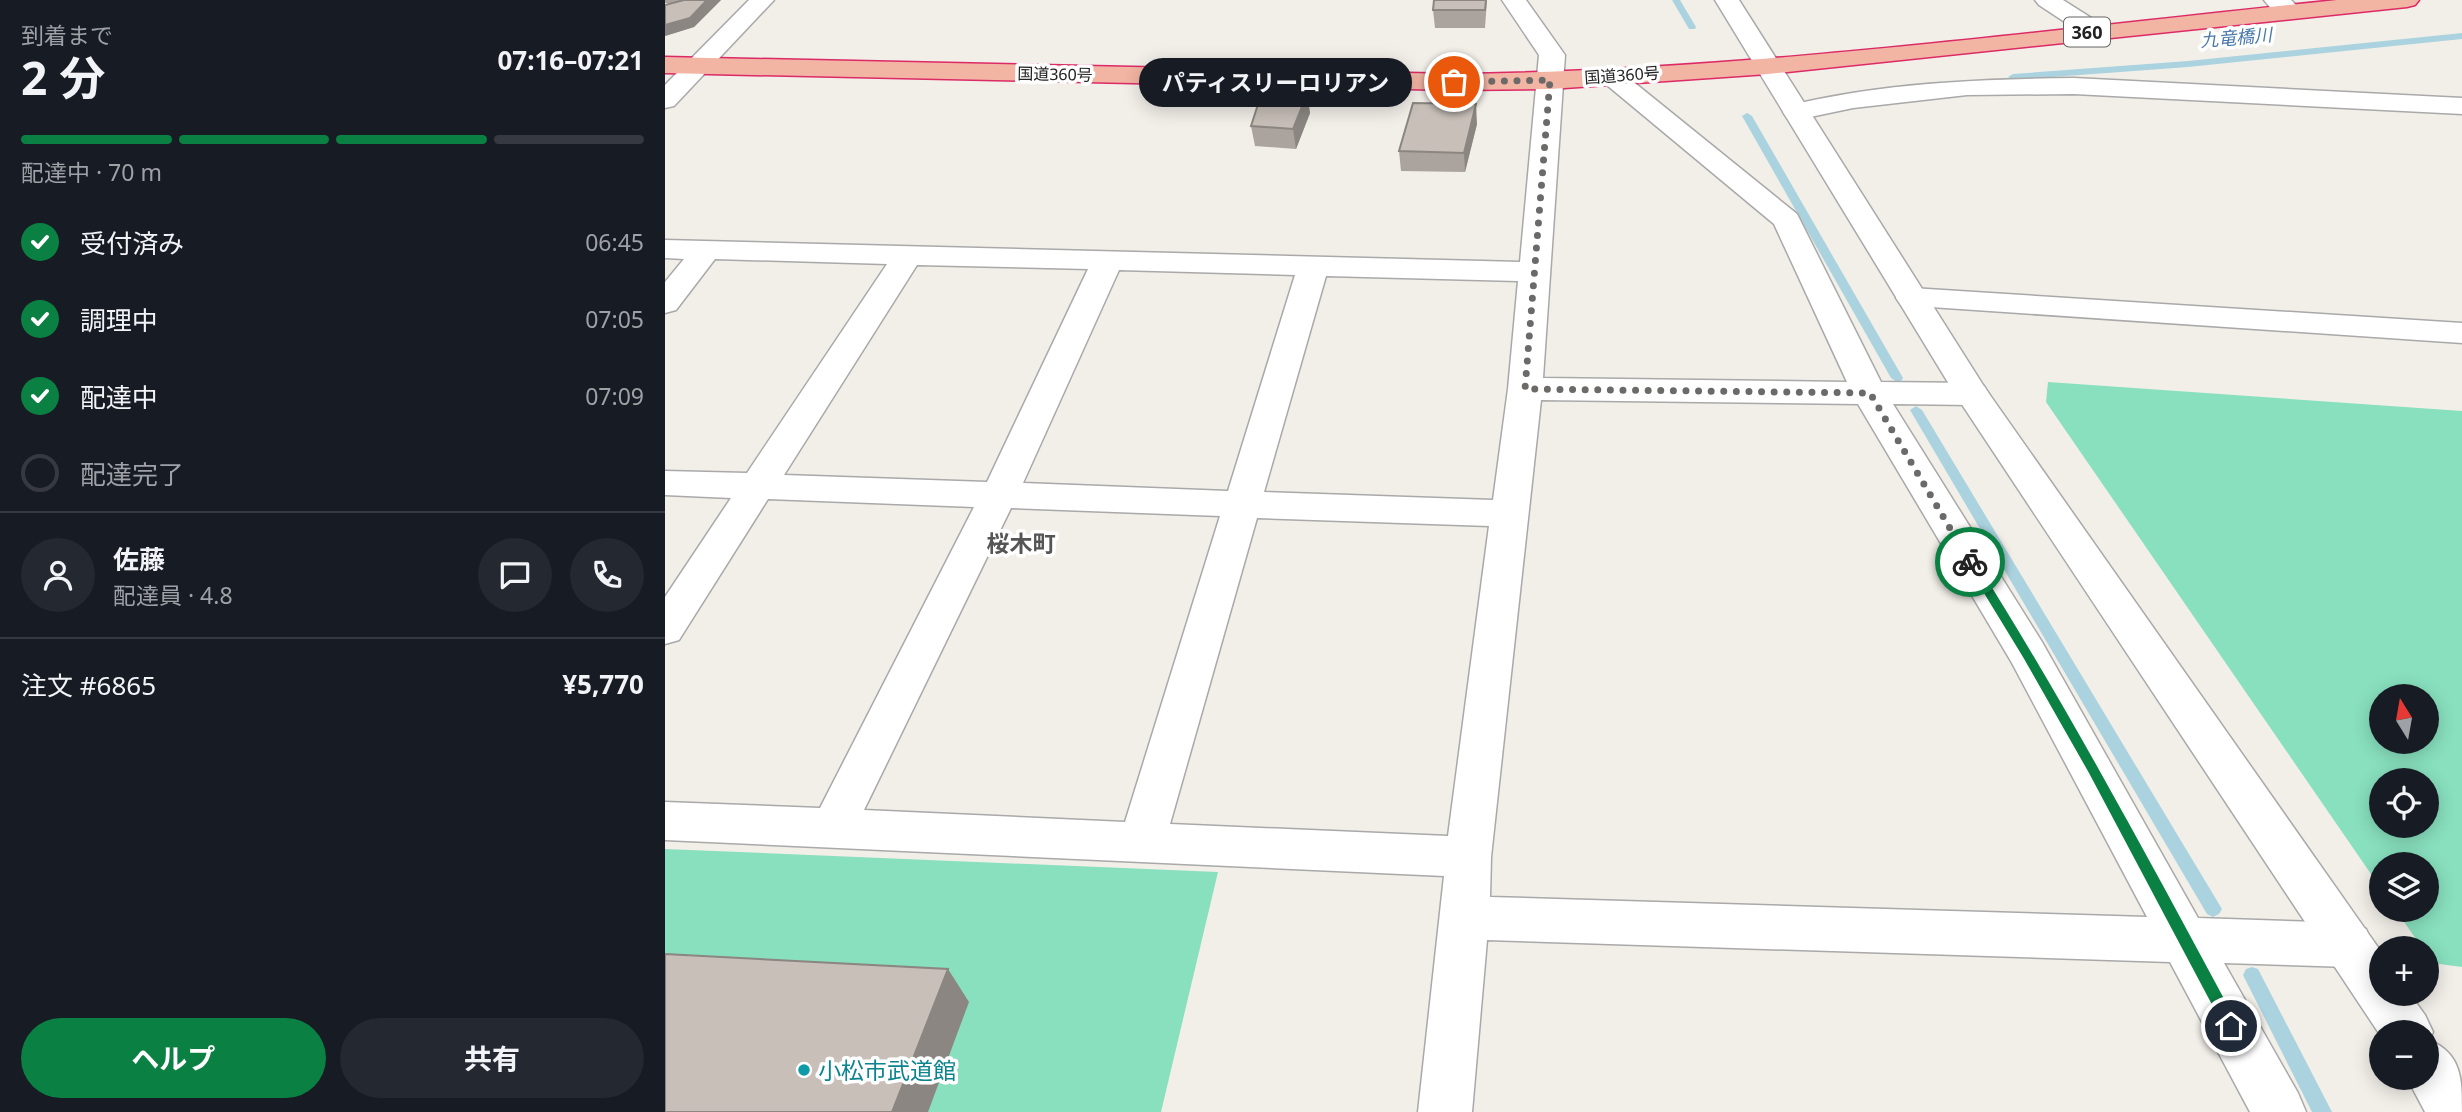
<!DOCTYPE html>
<html lang="ja">
<head>
<meta charset="utf-8">
<style>
  :root { --surface:#171b24; --page:#242831; --text:#f1f3f6; --muted:#9ea1a6; --line:#363941; --accent:#0b8043 }
  body { margin:0; font-family:"Noto Sans","Noto Sans JP",sans-serif; background:var(--page); color:var(--text); height:100vh; display:flex; flex-direction:column; font-size:26px; white-space:nowrap }
  * { box-sizing:border-box; margin:0 }
  p { font-size:23px; color:var(--muted) }
  .icon { flex:none; width:38px; height:38px; fill:none; stroke:currentColor; stroke-width:2; stroke-linecap:round; stroke-linejoin:round }
  .map { position:relative; flex:1; overflow:hidden }
  .details { display:flex; flex-direction:column; background:var(--surface); width:665px }
  .details>* { flex:none }
  .needle { width:46px; rotate:349deg }
  .tools { position:absolute; left:1704px; top:684px; display:grid; gap:14px }
  .tools a { display:grid; place-items:center; width:70px; height:70px; border-radius:50%; background:var(--surface); box-shadow:0 4px 18px #0003; font-size:35px }
  .pin { position:absolute; display:grid; place-items:center; width:60px; height:60px; color:#fff; margin:-30px; border:4px solid #fff; border-radius:50%; box-shadow:0 2px 7px #0007 }
  .courier { position:absolute; display:grid; place-items:center; width:70px; height:70px; margin:-35px; border:5px solid #0b8043; border-radius:50%; background:#fff; color:#222; box-shadow:0 2px 9px #0007 }
  .bubble { position:absolute; height:49px; border-radius:24px; background:var(--surface); box-shadow:0 4px 18px #0003; font-size:23px; font-weight:700; line-height:49px; text-align:center }
  .summary em { font-style:normal; font-weight:700 }
  .summary div { display:flex; flex-direction:column-reverse }
  .summary { display:flex; align-items:center; justify-content:space-between; height:119px; padding:0 21px }
  h1 { font-size:46px; font-weight:700; line-height:52px }
  .bar { display:grid; grid-template-columns:repeat(4,1fr); gap:10px 7px; align-content:center; height:84px; padding:0 21px }
  .bar i { height:9px; border-radius:5px; background:var(--line) }
  .bar .on { background:var(--accent) }
  .bar p { grid-column:span 4 }
  .line { display:flex; align-items:center; gap:18px; padding:0 21px; border-top:2px solid var(--line) }
  .line div { flex:1 }
  .round { display:grid; place-items:center; flex:none; width:74px; height:74px; border-radius:37px; background:var(--page) }
  ol { padding:0 21px; list-style:none }
  li { display:flex; align-items:center; gap:21px; height:77px }
  li p { margin-inline-start:auto }
  li .icon { padding:7px; border-radius:50%; background:var(--accent); color:#fff; stroke-width:4 }
  li:last-child { color:var(--muted) }
  li i { width:38px; height:38px; border:4px solid var(--line); border-radius:50% }
  .cta { display:flex; gap:14px; margin-top:auto; padding:14px 21px }
  .cta a { flex:1; height:80px; border-radius:42px; background:var(--accent); color:#fff; font-size:28px; font-weight:700; line-height:80px; text-align:center }
  .cta a+a { background:var(--page); color:var(--text) }
  main { display:flex; flex:1; min-height:0 }
  .map>svg:first-child { display:block }
</style>
</head>
<body>
<main>
<section class="details">
<div class="summary"><div><h1>2 分</h1><p>到着まで</p></div><em>07:16–07:21</em></div>
<div class="bar"><i class="on"></i><i class="on"></i><i class="on"></i><i></i><p>配達中 · 70 m</p></div>
<ol>
<li><svg class="icon" aria-label="check" viewBox="0 0 24 24"><path d="M5 12l5 5 9-10"/></svg>受付済み<p>06:45</p></li>
<li><svg class="icon" aria-label="check" viewBox="0 0 24 24"><path d="M5 12l5 5 9-10"/></svg>調理中<p>07:05</p></li>
<li><svg class="icon" aria-label="check" viewBox="0 0 24 24"><path d="M5 12l5 5 9-10"/></svg>配達中<p>07:09</p></li>
<li><i></i>配達完了</li>
</ol>
<div class="line" style="height:126px"><a class="round"><svg class="icon" aria-label="person" viewBox="0 0 24 24"><circle cx="12" cy="8" r="4"/><path d="M4 21q1-7 8-7t8 7"/></svg></a><div><b>佐藤</b><p>配達員 · 4.8</p></div><a class="round"><svg class="icon" aria-label="chat" viewBox="0 0 24 24"><path d="M4 5h16v11H9l-5 4z"/></svg></a><a class="round"><svg class="icon" aria-label="phone" viewBox="0 0 24 24"><path d="M5 4h4l2 5-3 2q2 4 5 5l2-3 5 2v4C11 20 4 13 5 4z"/></svg></a></div>
<div class="line" style="height:91px"><div>注文 #6865</div><b>¥5,770</b></div>
<div class="cta"><a>ヘルプ</a><a>共有</a></div>
</section>
<div class="map">
<svg width="1797" height="1112" viewBox="0 0 1797 1112">
  <rect width="100%" height="100%" fill="#f2efe9"/>
  <!-- pitch -->
  <g fill="#88e0be" fill-rule="evenodd">
    <path d="M1383 382 1797 411V967L1767 963 1762 956V948H1757L1731 910H1762V864H1717V890L1381 402ZM1717 696H1762V742H1717ZM1717 780H1762V826H1717Z"/>
    <polygon points="0,849 553,872 496,1112 0,1112"/>
  </g>
  <g fill="none" stroke-linecap="round" stroke-linejoin="round">
    <!-- stream -->
    <g fill="#aad3df" fill-rule="evenodd">
      <polygon points="1007,0 1015,0 1031,27 1030,29 1024,29"/>
      <polygon points="1797,33 1797,39 1523,67 1348,80 1343,77 1348,74 1523,61"/>
      <polygon points="1082,113 1087,116 1238,378 1236,381 1232,382 1226,378 1077,116"/>
      <polygon points="1251,406 1257,410 1554,904 1557,909 1554,914 1548,917 1542,914 1245,410"/>
      <polygon points="1587,967 1593,969 1667,1112 1647,1112 1578,975 1581,969"/>
    </g>
    <!-- minor casing -->
    <g stroke="#a9a9a9" stroke-width="3">
      <g id="minor">
        <path d="M837 0H861L900 55 878 378 1182 382 1109 224 937 81 933 76 937 71 946 68 955 71 1132 214 1216 382 1307 383 1319 386 1324 394 1319 402 1307 405 1228 404 1377 642 1533 918 1684 923 1701 929 1708 945 1701 961 1684 967 1559 963 1633 1093 1641 1112H1585L1505 962 822 940 807 1112H753L779 876 0 840V802L155 808 309 507 103 499 14 640 0 644V597L66 498 0 495V471L82 473 222 264 50 259 11 310 0 313V282L19 259 0 258V240L855 262 874 55ZM252 265 423 269 322 482 119 475ZM454 270 630 275 563 491 358 483ZM661 276 853 281 843 389 828 500 599 492ZM876 400 1193 404 1347 663 1482 917 825 897 826 857ZM346 508 555 516 460 822 199 810ZM592 518 824 526 783 836 505 824Z"/>
        <polygon points="1370,0 1398,0 1439,26 1442,31 1439,36 1430,38 1421,36 1374,5"/>
        <path d="M1599 0H1626L1637 11 1634 16C1619 20 1608 12 1599 0Z"/>
        <path d="M1409 78 1797 98V114L1409 94 1302 95 1188 108 1131 120 1122 118 1118 112 1122 106C1216 83 1312 79 1409 78Z"/>
        <polygon points="1247,288 1797,323 1797,343 1236,305 1231,298 1236,291"/>
      </g>
    </g>
    <!-- tertiary casing -->
    <g stroke="#a9a9a9" stroke-width="3">
      <g id="tertiary">
        <polygon points="84,0 109,0 9,106 0,108 0,85"/>
        <path d="M1050 0H1074L1320 388 1717 953V994H1745L1760 1015 1768 1032 1764 1040C1797 1054 1797 1079 1797 1112H1760L1742 1078H1762V1032H1717V1038L1290 394Z"/>
      </g>
    </g>
    <!-- trunk casing -->
    <g stroke="#dc2a67" stroke-width="3">
      <path id="trunk" d="M1672 0H1754L1750 5 1742 7 1103 74 885 89 789 90 0 73V57L789 74C1082 71 1380 30 1672 0Z"/>
    </g>
    <!-- minor -->
    <use href="#minor" fill="#fff" fill-rule="evenodd"/>
    <!-- tertiary -->
    <use href="#tertiary" fill="#fff" fill-rule="evenodd"/>
    <!-- trunk -->
    <use href="#trunk" fill="#f2b4a3" fill-rule="evenodd"/>
  </g>
  <!-- wall -->
  <g fill="#aba49e">
    <polygon points="0,0 56,0 29,27 0,36 8,3 0,3"/>
    <polygon points="769,0 822,0 820,28 770,28 768,10"/>
    <polygon points="642,94 645,113 631,149 590,146 586,126"/>
    <polygon points="812,124 800,172 736,171 734,151"/>
  </g>
  <!-- shaded-wall -->
  <g fill="#8b8681">
    <polygon points="42,0 56,0 29,27 0,36 0,25"/>
    <polygon points="642,94 645,113 631,149 628,129"/>
    <polygon points="811,104 812,124 800,172 799,153"/>
    <polygon points="283,969 304,1002 263,1112 227,1112"/>
  </g>
  <!-- building -->
  <g fill="#c7bfb8" stroke="#8b8681" stroke-width="2">
    <polygon points="19,0 42,0 25,18 0,25 0,5"/>
    <polygon points="769,0 821,0 820,10 768,10"/>
    <polygon points="597,92 642,94 628,129 586,126"/>
    <polygon points="748,103 811,104 799,153 734,151"/>
    <polygon points="0,954 283,969 227,1112 0,1112"/>
  </g>
  <!-- route -->
  <path fill="#0b8043" d="M1305 558 1309 559C1404 709 1487 865 1571 1021L1574 1026 1571 1031H1561L1424 773 1358 657 1300 562Z"/>
  <g fill="none" stroke-linecap="round" stroke-linejoin="round">
    <!-- done -->
    <polyline stroke="#6b6a68" stroke-width="7" stroke-dasharray="0 12.6" points="789,82 885,80 860,389 1205,393 1305,562"/>
  </g>
  <!-- markers -->
  <circle fill="#0f9aa8" stroke="#fff" stroke-width="2.5" cx="139" cy="1070" r="7"/>
  <g text-anchor="middle" dominant-baseline="central" stroke-width="7" stroke-linejoin="round" paint-order="stroke">
    <!-- far-street labels -->
    <g font-size="16" fill="#222" stroke="#fff">
      <text transform="translate(390 74) rotate(1)">国道360号</text>
      <text transform="translate(957 75) rotate(-4)">国道360号</text>
    </g>
    <!-- shield labels -->
    <rect fill="#fff" stroke="#646464" stroke-width="2" x="1399" y="17.5" width="46" height="29" rx="5"/>
    <g font-size="18" font-weight="bold" fill="#222">
      <text x="1422" y="32">360</text>
    </g>
    <!-- far-water labels -->
    <g font-size="18" font-style="italic" fill="#4a7aab" stroke="#fff">
      <text transform="translate(1571 37) rotate(-5)">九竜橋川</text>
    </g>
    <!-- quarter labels -->
    <g font-size="23" font-weight="bold" fill="#555" stroke="#fff">
      <text x="356" y="543">桜木町</text>
    </g>
    <!-- near-culture labels -->
    <g font-size="23" fill="#0d838f" stroke="#fff" text-anchor="start">
      <text x="153" y="1070">小松市武道館</text>
    </g>
  </g>
</svg>
<div class="tools">
<a><svg class="needle" viewBox="-14 -14 28 28"><path d="M0-13l5 13h-10z" fill="#e53935"/><path d="M0 13l5-13h-10z" fill="#9ea1a6"/></svg></a>
<a><svg class="icon" aria-label="locate" viewBox="0 0 24 24"><circle cx="12" cy="12" r="6"/><path d="M12 2v4M12 18v4M2 12h4M18 12h4"/></svg></a>
<a><svg class="icon" aria-label="layers" viewBox="0 0 24 24"><path d="M12 4l9 5-9 5-9-5zM3 14l9 5 9-5"/></svg></a>
<a>+</a>
<a>−</a>
</div>
<div class="pin" style="left:789px;top:82px;background:#ea580c"><svg class="icon" aria-label="bag" viewBox="0 0 24 24"><path d="M5 8h14l-1 12H6zM9 8a3 3 0 0 1 6 0"/></svg></div>
<div class="pin" style="left:1566px;top:1026px;background:#1f2937"><svg class="icon" aria-label="home" viewBox="0 0 24 24"><path d="M3 11l9-7 9 7M6 9v11h12V9"/></svg></div>
<div class="courier" style="left:1305px;top:562px"><svg class="icon" aria-label="bike" viewBox="0 0 24 24"><circle cx="6" cy="16" r="4"/><circle cx="18" cy="16" r="4"/><path d="M6 16l4-8h5l3 8M10 8l3 8H6M13 5h3"/></svg></div>
<div class="bubble" style="left:474px;top:58px;width:273px">パティスリーロリアン</div>
</div>
</main>
</body>
</html>
